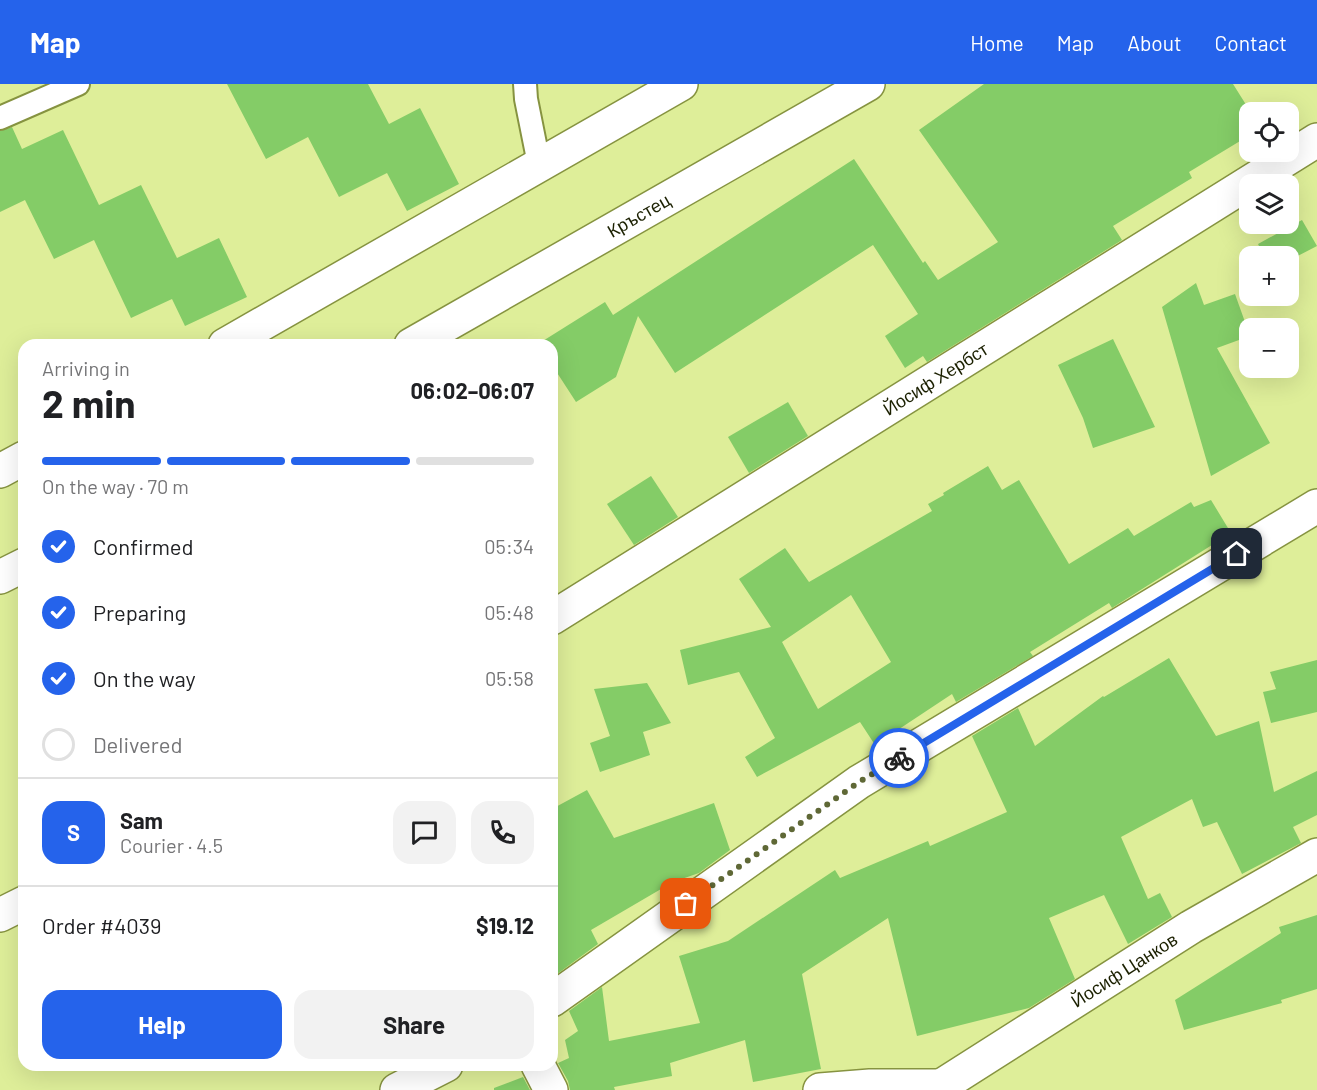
<!DOCTYPE html>
<html lang="en">
<head>
<meta charset="utf-8">
<style>
  :root { --surface:#fff; --page:#f2f2f2; --text:#202124; --muted:#757577; --line:#e0e0e0; --accent:#2563eb }
  body { margin:0; font-family:Barlow,sans-serif; background:var(--page); color:var(--text); height:100vh; display:flex; flex-direction:column; font-size:22px; white-space:nowrap }
  * { box-sizing:border-box; margin:0 }
  p { font-size:20px; color:var(--muted) }
  .icon { flex:none; width:33px; height:33px; fill:none; stroke:currentColor; stroke-width:2; stroke-linecap:round; stroke-linejoin:round }
  .map { position:relative; flex:1; overflow:hidden }
  .sheet { position:absolute; left:18px; top:255px; width:540px; height:732px; display:flex; flex-direction:column; background:var(--surface); border-radius:18px; box-shadow:0 6px 24px #0002 }
  .sheet>* { flex:none }
  .tools { position:absolute; left:1239px; top:18px; display:grid; gap:12px }
  .tools a { display:grid; place-items:center; width:60px; height:60px; border-radius:12px; background:var(--surface); box-shadow:0 6px 24px #0002; font-size:30px }
  .pin { position:absolute; display:grid; place-items:center; width:51px; height:51px; color:#fff; margin:-26px; border-radius:12px; box-shadow:0 3px 9px #0006 }
  .courier { position:absolute; display:grid; place-items:center; width:60px; height:60px; margin:-30px; border:4px solid #2563eb; border-radius:50%; background:#fff; color:#222; box-shadow:0 2px 8px #0007 }
  .head em { font-style:normal; font-weight:700 }
  .head div { display:flex; flex-direction:column-reverse }
  .head { display:flex; align-items:center; justify-content:space-between; height:102px; padding:0 24px }
  h1 { font-size:39px; font-weight:700; line-height:45px }
  .bar { display:grid; grid-template-columns:repeat(4,1fr); gap:9px 6px; align-content:center; height:72px; padding:0 24px }
  .bar i { height:8px; border-radius:4px; background:var(--line) }
  .bar .on { background:var(--accent) }
  .bar p { grid-column:span 4 }
  .line { display:flex; align-items:center; gap:15px; padding:0 24px; border-top:2px solid var(--line) }
  .line div { flex:1 }
  .round { display:grid; place-items:center; flex:none; width:63px; height:63px; border-radius:18px; background:var(--page) }
  ol { padding:0 24px; list-style:none }
  li { display:flex; align-items:center; gap:18px; height:66px }
  li p { margin-inline-start:auto }
  li .icon { padding:6px; border-radius:50%; background:var(--accent); color:#fff; stroke-width:4 }
  li:last-child { color:var(--muted) }
  li i { width:33px; height:33px; border:3px solid var(--line); border-radius:50% }
  .button { display:flex; gap:12px; margin-top:auto; padding:12px 24px }
  .button a { flex:1; height:69px; border-radius:18px; background:var(--accent); color:#fff; font-size:24px; font-weight:700; line-height:69px; text-align:center }
  .button a+a { background:var(--page); color:var(--text) }
  header { display:flex; align-items:center; gap:36px; box-sizing:border-box; height:84px; padding:0 30px; background:var(--accent); color:#fff }
  header strong { font-size:28px }
  nav { display:flex; gap:33px; margin-inline-start:auto; font-size:21px }
  .map>svg:first-child { display:block }
</style>
</head>
<body>
<header>
<strong>Map</strong>
<nav><a>Home</a><a>Map</a><a>About</a><a>Contact</a></nav>
</header>
<div class="map">
<svg width="1317" height="1006" viewBox="0 0 1317 1006">
  <rect width="100%" height="100%" fill="#deee99"/>
  <!-- building -->
  <g fill="#84cc67" fill-rule="evenodd">
    <polygon points="227,0 368,0 389,40 420,24 459,100 407,127 387,89 339,113 308,53 266,75"/>
    <polygon points="984,0 1233,0 1250,27 1250,51 1189,88 1192,94 1113,142 1122,156 927,278 923,272 905,284 885,252 918,230 873,161 675,289 638,232 616,293 576,318 552,281 552,261 538,260 605,218 613,231 854,75 923,179 925,177 938,196 998,158 919,46"/>
    <polygon points="12,43 22,65 63,46 99,121 141,101 177,174 219,154 247,213 185,242 172,215 131,234 94,156 54,175 25,116 0,128 0,47"/>
    <polygon points="1302,136 1317,162 1288,177 1288,172 1264,172 1258,160"/>
    <polygon points="1196,199 1204,221 1235,210 1250,252 1217,264 1270,359 1211,392 1162,223"/>
    <polygon points="1113,255 1155,343 1093,364 1083,334 1058,281"/>
    <polygon points="788,318 808,352 749,389 728,353"/>
    <path d="M988 382 1002 406 1019 396 1069 480 1128 444 1134 452 1191 418 1194 423 1211 416 1231 449 1112 524 1109 519 1030 568 1033 572 956 618 952 610 875 661 860 638 757 693 745 673 775 654 739 588 688 601 680 566 771 543 739 495 785 464 809 498 932 427 928 420 944 411 943 409ZM851 511 891 578 818 625 782 558Z"/>
    <polygon points="651,392 678,433 634,461 607,420"/>
    <polygon points="1169,574 1216,652 1259,637 1274,708 1317,687 1317,731 1293,743 1301,759 1242,790 1217,738 1203,743 1192,715 1121,753 1148,815 1160,809 1172,833 1128,860 1104,811 1049,834 1075,895 1029,924 917,952 888,834 802,890 821,985 753,998 745,956 670,979 672,992 614,1003 615,1006 570,1006 568,997 558,979 569,974 565,956 578,947 569,927 602,903 609,957 700,939 679,872 728,857 835,786 840,794 928,757 930,762 1007,728 972,652 1018,624 1035,662 1103,612 1104,613"/>
    <polygon points="1317,576 1317,628 1271,639 1263,608 1276,605 1270,588"/>
    <polygon points="647,599 671,639 643,648 650,671 600,688 590,659 610,652 594,605"/>
    <polygon points="587,706 614,754 714,719 730,766 699,789 673,798 591,846 598,860 553,893 552,725"/>
    <polygon points="1317,831 1317,905 1281,916 1282,919 1184,946 1175,916 1281,849 1279,843"/>
    <polygon points="523,993 530,1006 494,1006 494,1004"/>
  </g>
  <g fill="none" stroke-linecap="round" stroke-linejoin="round">
    <!-- lane casing -->
    <g stroke="#869340" stroke-width="26">
      <g id="lane">
        <polyline points="525,0 526,15 539,80"/>
        <polyline points="0,34 78,0"/>
      </g>
    </g>
    <!-- street casing -->
    <g stroke="#869340" stroke-width="36">
      <g id="street">
        <polyline points="225,261 681,0"/>
        <path id="s1" d="M411 261 868 0"/>
        <polyline points="0,387 24,374"/>
        <polyline points="0,493 24,481"/>
        <path id="s2" d="M552 534 1317 56"/>
        <polyline points="0,831 24,819"/>
        <polyline points="552,916 859,698 1317,422"/>
        <polyline points="538,981 551,1006"/>
        <polyline points="397,1006 446,981"/>
        <polyline points="820,1006 870,1002 941,1002"/>
        <path id="s3" d="M935 1006 1191 843 1317 771"/>
      </g>
    </g>
    <!-- lane -->
    <use href="#lane" stroke="#fff" stroke-width="22"/>
    <!-- street -->
    <use href="#street" stroke="#fff" stroke-width="33"/>
  </g>
  <g fill="none" stroke-linecap="round" stroke-linejoin="round">
    <!-- done -->
    <polyline stroke="#5f6836" stroke-width="6" stroke-dasharray="0 10.8" points="686,820 859,698 899,674"/>
    <!-- route -->
    <polyline stroke="#2563eb" stroke-width="8" points="899,674 1237,470"/>
  </g>
  <g text-anchor="middle" dominant-baseline="central" stroke-width="6" stroke-linejoin="round" paint-order="stroke">
    <!-- street labels -->
    <g font-size="18" fill="#1b2000" stroke="#deee99">
      <text stroke="none"><textPath href="#s1" startOffset="262">Кръстец</textPath></text>
      <text stroke="none"><textPath href="#s2" startOffset="452">Йосиф Хербст</textPath></text>
      <text stroke="none"><textPath href="#s3" startOffset="224">Йосиф Цанков</textPath></text>
    </g>
  </g>
</svg>
<div class="tools">
<a><svg class="icon" aria-label="locate" viewBox="0 0 24 24"><circle cx="12" cy="12" r="6"/><path d="M12 2v4M12 18v4M2 12h4M18 12h4"/></svg></a>
<a><svg class="icon" aria-label="layers" viewBox="0 0 24 24"><path d="M12 4l9 5-9 5-9-5zM3 14l9 5 9-5"/></svg></a>
<a>+</a>
<a>−</a>
</div>
<div class="pin" style="left:686px;top:820px;background:#ea580c"><svg class="icon" aria-label="bag" viewBox="0 0 24 24"><path d="M5 8h14l-1 12H6zM9 8a3 3 0 0 1 6 0"/></svg></div>
<div class="pin" style="left:1237px;top:470px;background:#1f2937"><svg class="icon" aria-label="home" viewBox="0 0 24 24"><path d="M3 11l9-7 9 7M6 9v11h12V9"/></svg></div>
<div class="courier" style="left:899px;top:674px"><svg class="icon" aria-label="bike" viewBox="0 0 24 24"><circle cx="6" cy="16" r="4"/><circle cx="18" cy="16" r="4"/><path d="M6 16l4-8h5l3 8M10 8l3 8H6M13 5h3"/></svg></div>
<section class="sheet">
<div class="head"><div><h1>2 min</h1><p>Arriving in</p></div><em>06:02–06:07</em></div>
<div class="bar"><i class="on"></i><i class="on"></i><i class="on"></i><i></i><p>On the way · 70 m</p></div>
<ol>
<li><svg class="icon" aria-label="check" viewBox="0 0 24 24"><path d="M5 12l5 5 9-10"/></svg>Confirmed<p>05:34</p></li>
<li><svg class="icon" aria-label="check" viewBox="0 0 24 24"><path d="M5 12l5 5 9-10"/></svg>Preparing<p>05:48</p></li>
<li><svg class="icon" aria-label="check" viewBox="0 0 24 24"><path d="M5 12l5 5 9-10"/></svg>On the way<p>05:58</p></li>
<li><i></i>Delivered</li>
</ol>
<div class="line" style="height:108px"><b class="round" style="background:var(--accent);color:#fff">S</b><div><b>Sam</b><p>Courier · 4.5</p></div><a class="round"><svg class="icon" aria-label="chat" viewBox="0 0 24 24"><path d="M4 5h16v11H9l-5 4z"/></svg></a><a class="round"><svg class="icon" aria-label="phone" viewBox="0 0 24 24"><path d="M5 4h4l2 5-3 2q2 4 5 5l2-3 5 2v4C11 20 4 13 5 4z"/></svg></a></div>
<div class="line" style="height:78px"><div>Order #4039</div><b>$19.12</b></div>
<div class="button"><a>Help</a><a>Share</a></div>
</section>
</div>
</body>
</html>
